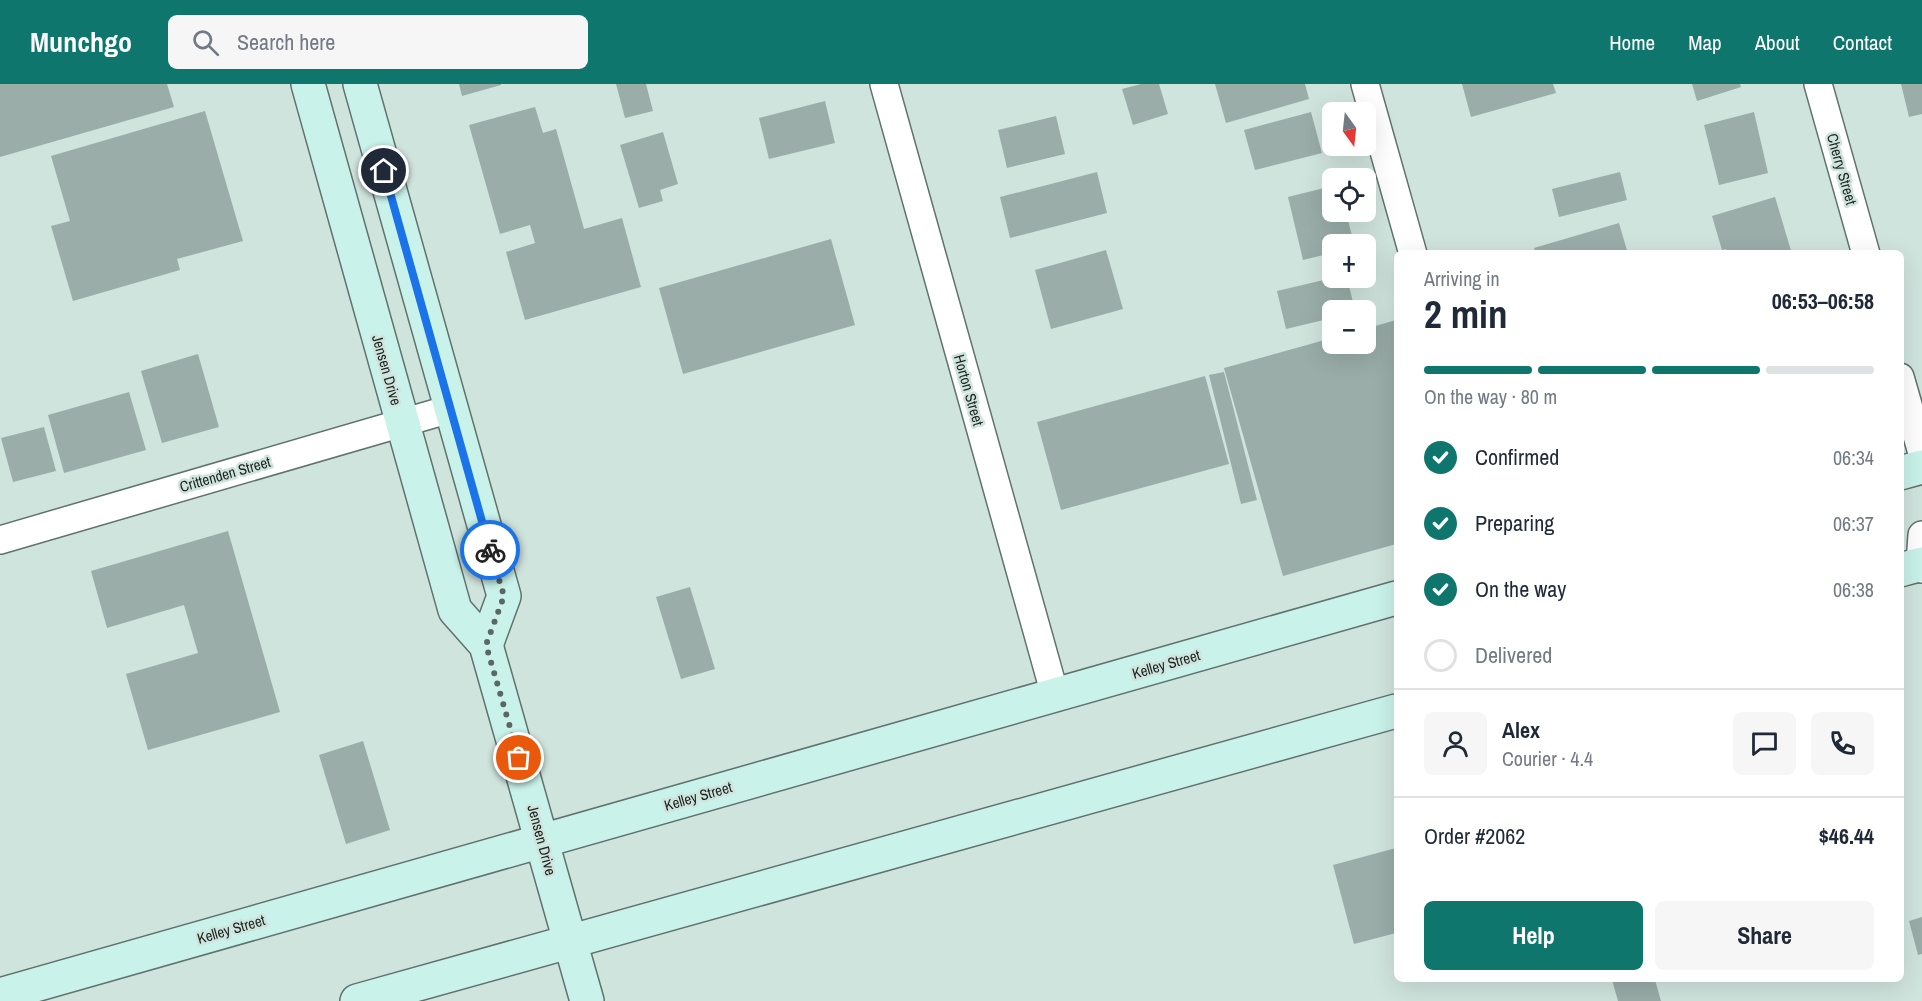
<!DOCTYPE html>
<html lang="en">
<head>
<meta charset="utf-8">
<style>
  :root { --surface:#fff; --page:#f6f6f7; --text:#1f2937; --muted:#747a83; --line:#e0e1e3; --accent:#0f766e }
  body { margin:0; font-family:"Archivo Narrow",sans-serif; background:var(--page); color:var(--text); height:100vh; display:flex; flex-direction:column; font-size:22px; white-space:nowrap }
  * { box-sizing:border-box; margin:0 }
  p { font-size:20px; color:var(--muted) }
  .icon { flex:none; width:33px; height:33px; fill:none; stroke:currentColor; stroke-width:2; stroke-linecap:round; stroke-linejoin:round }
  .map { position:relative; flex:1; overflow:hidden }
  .drawer { position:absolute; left:1394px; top:166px; width:510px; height:732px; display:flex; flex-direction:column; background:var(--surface); border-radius:9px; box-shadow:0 6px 24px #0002 }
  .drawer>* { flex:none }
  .needle { width:39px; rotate:165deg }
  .tools { position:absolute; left:1322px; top:18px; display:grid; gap:12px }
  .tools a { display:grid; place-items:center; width:54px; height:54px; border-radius:9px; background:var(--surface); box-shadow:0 6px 24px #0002; font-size:30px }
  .pin { position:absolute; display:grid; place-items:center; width:51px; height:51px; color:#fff; margin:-26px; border:3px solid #fff; border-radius:50%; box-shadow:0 2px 6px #0007 }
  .courier { position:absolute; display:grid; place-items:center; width:60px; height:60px; margin:-30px; border:4px solid #1a73e8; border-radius:50%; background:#fff; color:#222; box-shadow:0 2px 8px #0007 }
  .headline em { font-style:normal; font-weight:700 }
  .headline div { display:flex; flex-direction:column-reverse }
  .headline { display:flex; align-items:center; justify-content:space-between; height:102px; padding:0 30px }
  h1 { font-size:39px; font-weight:700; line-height:45px }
  .bar { display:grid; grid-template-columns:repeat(4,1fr); gap:9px 6px; align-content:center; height:72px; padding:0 30px }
  .bar i { height:8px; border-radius:4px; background:var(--line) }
  .bar .on { background:var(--accent) }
  .bar p { grid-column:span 4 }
  .line { display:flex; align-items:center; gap:15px; padding:0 30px; border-top:2px solid var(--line) }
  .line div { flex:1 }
  .round { display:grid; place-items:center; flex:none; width:63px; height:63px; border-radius:9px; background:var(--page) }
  ol { padding:0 30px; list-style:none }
  li { display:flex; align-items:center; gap:18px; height:66px }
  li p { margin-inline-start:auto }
  li .icon { padding:6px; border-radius:50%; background:var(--accent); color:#fff; stroke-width:4 }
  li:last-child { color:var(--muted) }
  li i { width:33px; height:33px; border:3px solid var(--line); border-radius:50% }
  .cta { display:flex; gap:12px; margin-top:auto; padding:12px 30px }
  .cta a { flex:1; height:69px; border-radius:9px; background:var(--accent); color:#fff; font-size:24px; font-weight:700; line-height:69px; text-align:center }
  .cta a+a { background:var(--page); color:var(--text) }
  header { display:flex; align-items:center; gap:36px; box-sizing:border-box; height:84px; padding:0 30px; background:var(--accent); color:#fff }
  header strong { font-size:28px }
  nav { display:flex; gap:33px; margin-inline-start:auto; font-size:21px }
  .search { width:420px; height:54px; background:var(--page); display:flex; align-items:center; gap:15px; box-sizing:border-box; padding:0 21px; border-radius:9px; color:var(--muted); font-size:22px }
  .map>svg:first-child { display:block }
</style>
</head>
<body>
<header>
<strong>Munchgo</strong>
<div class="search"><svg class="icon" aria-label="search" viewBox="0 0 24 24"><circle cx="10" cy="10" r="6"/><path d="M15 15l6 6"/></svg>Search here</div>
<nav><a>Home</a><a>Map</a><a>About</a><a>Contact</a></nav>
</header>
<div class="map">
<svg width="1922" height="917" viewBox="0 0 1922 917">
  <rect width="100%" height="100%" fill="#d0e4de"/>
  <!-- building -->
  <g fill="#9aada8">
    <polygon points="0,0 167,0 174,23 0,73"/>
    <polygon points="459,0 501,0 501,1 462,12"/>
    <polygon points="616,0 646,0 653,27 625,34"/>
    <polygon points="1141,0 1159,0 1168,30 1133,41 1122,5"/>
    <polygon points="1215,0 1305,0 1309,15 1226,39"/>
    <polygon points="1462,0 1553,0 1556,9 1471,33"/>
    <polygon points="1692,0 1740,0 1741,3 1697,17"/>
    <polygon points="1901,0 1922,0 1922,30 1909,33"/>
    <polygon points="825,17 835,59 769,75 759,34"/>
    <polygon points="535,23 543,49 556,45 584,145 622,134 641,203 525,236 506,168 535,159 530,141 500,150 469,41"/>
    <polygon points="205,27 243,157 177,175 180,186 73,217 51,142 70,137 51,72"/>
    <polygon points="1311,28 1322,69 1255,86 1244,46"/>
    <polygon points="1754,28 1768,89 1719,101 1704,41"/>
    <polygon points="1056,32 1065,70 1007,84 998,46"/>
    <polygon points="663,48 678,100 660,106 663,117 639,124 620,61"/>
    <polygon points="1097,88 1107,129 1010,154 1000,113"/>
    <polygon points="1620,88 1627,116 1559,133 1552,105"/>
    <polygon points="1332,102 1332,128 1346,128 1354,160 1332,160 1332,169 1303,176 1288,113"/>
    <polygon points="1775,113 1792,170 1727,170 1726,165 1722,166 1712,132"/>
    <polygon points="1619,139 1628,170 1536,170 1534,164"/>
    <polygon points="831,155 855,241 683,290 659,204"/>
    <polygon points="1106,166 1123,225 1051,245 1035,186"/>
    <polygon points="1332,194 1347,194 1355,226 1332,226 1332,234 1286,245 1277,207"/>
    <polygon points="1396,236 1396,460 1283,492 1224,284 1332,254 1332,260 1365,260 1365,245"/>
    <polygon points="198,270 219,343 162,359 141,287"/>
    <polygon points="1224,288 1257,416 1241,420 1209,291"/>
    <polygon points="1205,292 1229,380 1061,426 1037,338"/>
    <polygon points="129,308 146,366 64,389 48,331"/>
    <polygon points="44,343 56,387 13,398 1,354"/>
    <polygon points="228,447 280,628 148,666 126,590 198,569 184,521 107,544 91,487"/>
    <polygon points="690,503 715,585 681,595 656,513"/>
    <polygon points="363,657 390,746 346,760 319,671"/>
    <polygon points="1396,764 1396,849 1354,860 1333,781"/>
    <polygon points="1922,833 1922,870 1918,871 1909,837"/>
    <polygon points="1612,896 1655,896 1661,917 1618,917"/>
  </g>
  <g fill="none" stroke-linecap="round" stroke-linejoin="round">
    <!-- street casing -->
    <g stroke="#60726d" stroke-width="30">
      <g id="street">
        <polyline points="884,0 1055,611"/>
        <polyline points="1365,0 1413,170"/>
        <polyline points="1818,0 1866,170"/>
        <polyline points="1900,293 1922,369"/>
        <polyline points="1922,451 1920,480 1922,485"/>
        <polyline points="0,456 450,325"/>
      </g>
    </g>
    <!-- secondary casing -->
    <g stroke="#60726d" stroke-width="36">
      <g id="secondary">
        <polyline points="308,0 455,526 486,561 587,917"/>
        <polyline points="360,0 504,512 486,561"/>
        <polyline points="1900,389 1922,383"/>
        <polyline points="1900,486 1922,480"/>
        <polyline points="0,911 1396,514"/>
        <polyline points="357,917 1396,627"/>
      </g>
    </g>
    <!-- street -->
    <use href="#street" stroke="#fff" stroke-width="27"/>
    <!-- secondary -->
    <use href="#secondary" stroke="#c9f2ea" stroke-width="33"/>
  </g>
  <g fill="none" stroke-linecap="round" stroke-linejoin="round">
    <!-- done -->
    <polyline stroke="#5b6764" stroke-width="6" stroke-dasharray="0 10.8" points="490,466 504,512 486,561 519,674"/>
    <!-- route -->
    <polyline stroke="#1a73e8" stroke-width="8" points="384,87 490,466"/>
  </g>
  <g text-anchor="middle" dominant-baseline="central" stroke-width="5" stroke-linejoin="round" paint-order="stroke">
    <!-- street labels -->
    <g font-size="15" fill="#1c2422" stroke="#d0e4de">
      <text transform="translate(1842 85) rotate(74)">Cherry Street</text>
      <text transform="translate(387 286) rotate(74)">Jensen Drive</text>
      <text transform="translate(969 306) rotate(74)">Horton Street</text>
      <text transform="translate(225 390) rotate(-16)">Crittenden Street</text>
      <text transform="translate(1166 580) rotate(-16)">Kelley Street</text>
      <text transform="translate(698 712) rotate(-16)">Kelley Street</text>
      <text transform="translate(542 756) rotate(75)">Jensen Drive</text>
      <text transform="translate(231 845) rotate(-16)">Kelley Street</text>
    </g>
  </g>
</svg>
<div class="tools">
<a><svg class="needle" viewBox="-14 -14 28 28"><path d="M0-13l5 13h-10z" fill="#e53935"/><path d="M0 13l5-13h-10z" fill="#747a83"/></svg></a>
<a><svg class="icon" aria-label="locate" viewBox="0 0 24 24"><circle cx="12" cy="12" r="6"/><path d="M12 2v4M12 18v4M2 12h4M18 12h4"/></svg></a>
<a>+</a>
<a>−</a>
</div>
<div class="pin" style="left:519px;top:674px;background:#ea580c"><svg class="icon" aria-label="bag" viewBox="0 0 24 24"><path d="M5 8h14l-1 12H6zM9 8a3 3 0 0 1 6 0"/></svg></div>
<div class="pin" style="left:384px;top:87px;background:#1f2937"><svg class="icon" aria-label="home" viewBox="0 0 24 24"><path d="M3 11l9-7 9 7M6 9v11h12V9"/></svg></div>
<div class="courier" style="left:490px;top:466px"><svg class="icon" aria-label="bike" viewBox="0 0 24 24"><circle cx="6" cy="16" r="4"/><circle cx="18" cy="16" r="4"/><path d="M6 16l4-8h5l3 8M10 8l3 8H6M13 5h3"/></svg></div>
<section class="drawer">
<div class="headline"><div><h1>2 min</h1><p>Arriving in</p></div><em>06:53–06:58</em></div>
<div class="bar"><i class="on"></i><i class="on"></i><i class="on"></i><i></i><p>On the way · 80 m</p></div>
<ol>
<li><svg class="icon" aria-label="check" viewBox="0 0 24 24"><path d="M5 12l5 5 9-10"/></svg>Confirmed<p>06:34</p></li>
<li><svg class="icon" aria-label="check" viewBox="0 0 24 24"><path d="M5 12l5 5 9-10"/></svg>Preparing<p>06:37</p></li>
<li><svg class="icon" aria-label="check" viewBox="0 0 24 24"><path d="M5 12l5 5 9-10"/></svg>On the way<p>06:38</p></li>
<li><i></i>Delivered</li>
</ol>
<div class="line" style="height:108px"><a class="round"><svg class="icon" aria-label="person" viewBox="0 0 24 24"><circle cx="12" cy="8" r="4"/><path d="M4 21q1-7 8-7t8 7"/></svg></a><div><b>Alex</b><p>Courier · 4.4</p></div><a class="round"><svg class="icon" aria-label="chat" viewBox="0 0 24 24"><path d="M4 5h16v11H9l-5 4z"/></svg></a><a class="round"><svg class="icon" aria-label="phone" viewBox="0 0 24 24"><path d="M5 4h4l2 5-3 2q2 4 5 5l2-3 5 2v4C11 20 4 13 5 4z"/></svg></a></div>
<div class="line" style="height:78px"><div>Order #2062</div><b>$46.44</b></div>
<div class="cta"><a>Help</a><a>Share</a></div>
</section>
</div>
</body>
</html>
